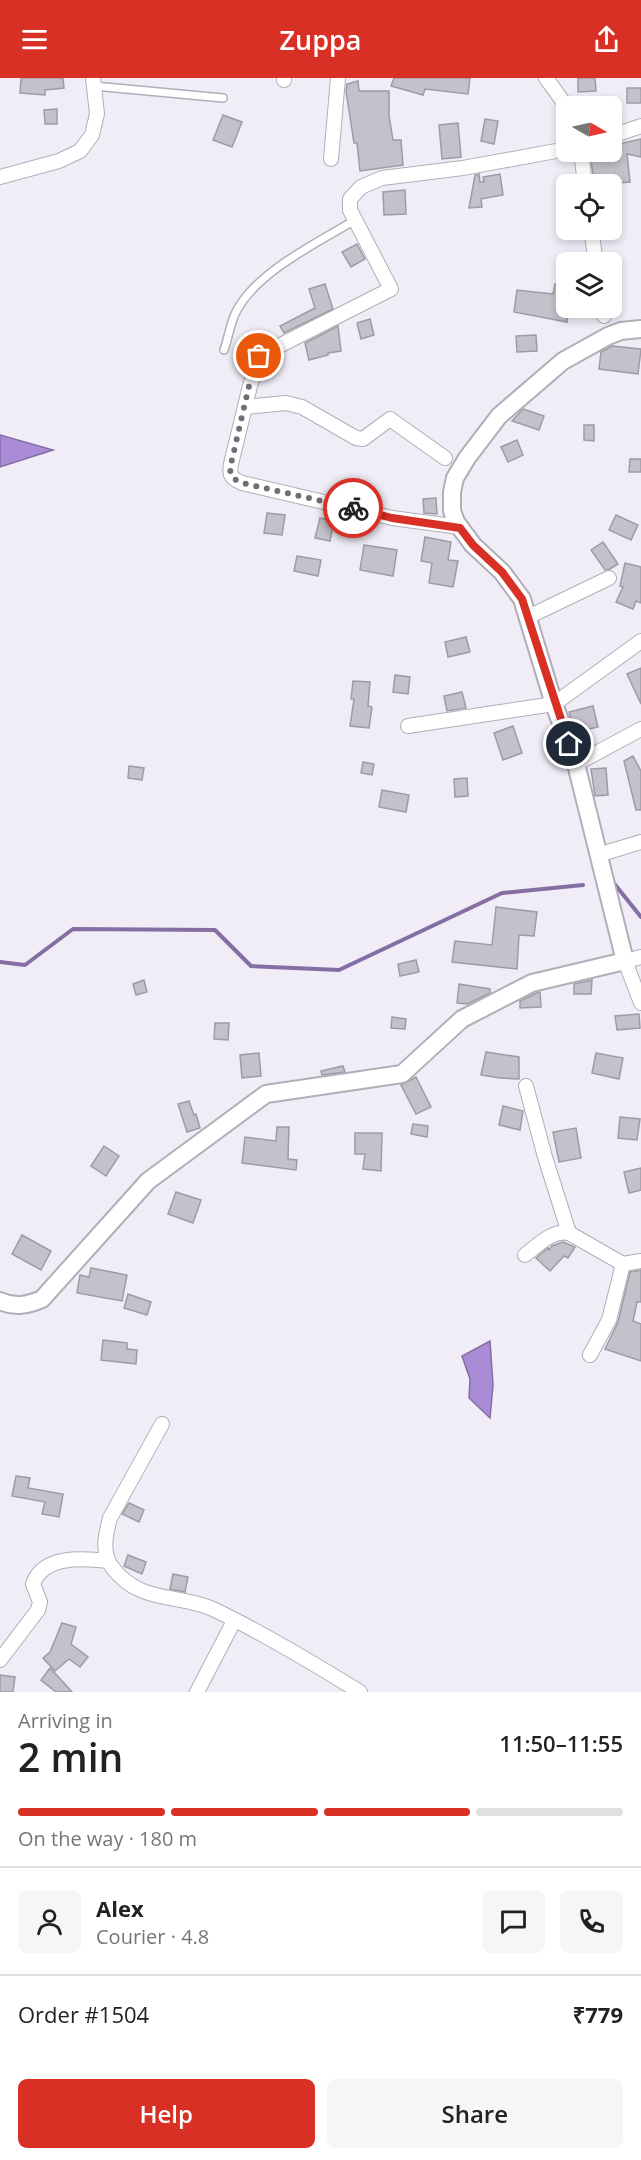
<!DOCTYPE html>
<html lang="en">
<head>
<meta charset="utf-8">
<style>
  :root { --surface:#fff; --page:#f6f6f6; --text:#222; --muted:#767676; --line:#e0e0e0; --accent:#d93025 }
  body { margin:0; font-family:"Open Sans",sans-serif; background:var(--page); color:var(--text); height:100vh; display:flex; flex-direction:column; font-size:22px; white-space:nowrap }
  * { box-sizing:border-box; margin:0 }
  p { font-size:20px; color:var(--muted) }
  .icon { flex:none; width:33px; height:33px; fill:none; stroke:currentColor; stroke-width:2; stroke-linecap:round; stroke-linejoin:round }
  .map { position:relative; height:1614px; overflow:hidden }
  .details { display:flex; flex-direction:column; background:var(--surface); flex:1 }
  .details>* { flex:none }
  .needle { width:39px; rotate:99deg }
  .fabs { position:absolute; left:556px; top:18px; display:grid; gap:12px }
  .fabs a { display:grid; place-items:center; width:66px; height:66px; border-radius:9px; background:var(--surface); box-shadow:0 3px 9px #0003; font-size:30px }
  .pin { position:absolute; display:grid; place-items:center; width:51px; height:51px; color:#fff; margin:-26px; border:3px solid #fff; border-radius:50%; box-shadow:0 2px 6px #0007 }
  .courier { position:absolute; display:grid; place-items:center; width:60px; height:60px; margin:-30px; border:4px solid #d93025; border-radius:50%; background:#fff; color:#222; box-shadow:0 2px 8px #0007 }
  .summary em { font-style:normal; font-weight:600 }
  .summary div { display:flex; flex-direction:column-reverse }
  .summary { display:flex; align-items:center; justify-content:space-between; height:102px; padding:0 18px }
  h1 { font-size:39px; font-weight:600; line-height:45px }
  .bar { display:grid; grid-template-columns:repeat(4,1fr); gap:9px 6px; align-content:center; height:72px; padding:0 18px }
  .bar i { height:8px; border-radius:4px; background:var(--line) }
  .bar .current { background:var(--accent) }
  .bar p { grid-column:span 4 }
  .line { display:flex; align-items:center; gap:15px; padding:0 18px; border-top:2px solid var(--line) }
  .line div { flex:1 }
  .round { display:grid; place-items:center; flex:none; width:63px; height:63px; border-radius:9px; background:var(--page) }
  .cta { display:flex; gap:12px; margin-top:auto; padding:12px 18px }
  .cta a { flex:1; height:69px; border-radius:9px; background:var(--accent); color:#fff; font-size:24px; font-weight:600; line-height:69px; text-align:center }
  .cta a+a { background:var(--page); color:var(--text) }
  header { display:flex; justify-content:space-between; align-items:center; height:78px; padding:0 18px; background:var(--accent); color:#fff; font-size:27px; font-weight:600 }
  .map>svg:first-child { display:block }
</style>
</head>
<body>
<header><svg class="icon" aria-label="menu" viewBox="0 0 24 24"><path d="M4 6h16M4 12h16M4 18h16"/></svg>Zuppa<svg class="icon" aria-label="share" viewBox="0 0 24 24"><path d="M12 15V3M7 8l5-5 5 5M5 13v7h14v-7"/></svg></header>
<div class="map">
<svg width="641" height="1614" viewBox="0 0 641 1614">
  <rect width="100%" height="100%" fill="#f0edf7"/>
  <!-- water -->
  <g fill="#aa8bd6" stroke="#846ea4" stroke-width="1.5">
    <polygon points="0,357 53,372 0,389"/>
    <polygon points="490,1263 493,1307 490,1340 469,1320 470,1301 462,1278"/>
  </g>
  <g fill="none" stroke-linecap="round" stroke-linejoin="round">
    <!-- stream -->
    <g stroke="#846ea4" stroke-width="4">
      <polyline points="613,804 641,839"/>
      <polyline points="0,884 25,887 73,851 215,852 251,888 339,892 502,815 583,807"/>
    </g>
  </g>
  <!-- building -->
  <g fill="#c5c1cb" stroke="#9f9ba5" stroke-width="1.5">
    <polygon points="21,0 63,0 64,10 45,12 45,17 20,15"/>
    <polygon points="394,0 470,0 468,16 425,11 423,17 391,8"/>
    <polygon points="578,0 595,0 596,13 578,14"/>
    <polygon points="358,3 359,13 389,13 389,38 393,62 401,62 403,87 360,93 357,65 354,65 346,13 347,6"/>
    <rect x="627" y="10" width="14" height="15"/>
    <polygon points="57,31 57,46 45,46 44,32"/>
    <polygon points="223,37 242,44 232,69 213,62"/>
    <polygon points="485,41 498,43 494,66 481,63"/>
    <polygon points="458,45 461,79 442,81 439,47"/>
    <polygon points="641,61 641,79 627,76 630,104 619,105 618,99 593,96 591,82 597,83 598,74 619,74 618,66"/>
    <polygon points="479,96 480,104 484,104 483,99 500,96 503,117 481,121 482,129 469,130 475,97"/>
    <polygon points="405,112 406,136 384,137 383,114"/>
    <polygon points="357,166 365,181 351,189 342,174"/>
    <polygon points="325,206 333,231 284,255 280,248 315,230 309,211"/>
    <polygon points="555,206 567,208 567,230 569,230 567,244 514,234 517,212 553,216"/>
    <polygon points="370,241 374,257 361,261 357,245"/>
    <polygon points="338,248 341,273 328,275 328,277 309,282 305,265"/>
    <polygon points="536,257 537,273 517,274 516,258"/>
    <polygon points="612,268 641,271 638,296 599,291 601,274"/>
    <polygon points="242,275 250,276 245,293 240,292"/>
    <polygon points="523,331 544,338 539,352 512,343"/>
    <polygon points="584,347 594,347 594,363 584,362"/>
    <polygon points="517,362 523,377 508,384 501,369"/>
    <polygon points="630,381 641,381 641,394 629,394"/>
    <polygon points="436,420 437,436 424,435 423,421"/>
    <polygon points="267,435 285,437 282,457 264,455"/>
    <polygon points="616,437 638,447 631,462 609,452"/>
    <polygon points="320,440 334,443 330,463 315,460"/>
    <polygon points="425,459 451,464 448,482 458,483 453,509 429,505 432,485 421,483"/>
    <polygon points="603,464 618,486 610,491 605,492 591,472"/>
    <polygon points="364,467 397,472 393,498 360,492"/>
    <polygon points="297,478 321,482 318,498 294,493"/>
    <polygon points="625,485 641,489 641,525 636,523 633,531 616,524 623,509 620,508"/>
    <polygon points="466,559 470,574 448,579 445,564"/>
    <polygon points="641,590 641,626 627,596"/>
    <polygon points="395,597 410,599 408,616 393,614"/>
    <polygon points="353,603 370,604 368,628 372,629 369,650 350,648 354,621 351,621"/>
    <polygon points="462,614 466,630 447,633 444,618"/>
    <polygon points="593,628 598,649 575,654 569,634"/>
    <polygon points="513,648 522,675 503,682 494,655"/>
    <polygon points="633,678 641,693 641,732 636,732 624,683"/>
    <polygon points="363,684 374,686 372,697 361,695"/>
    <polygon points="129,688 144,690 142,702 128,700"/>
    <polygon points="606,690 608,717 595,718 591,691"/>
    <polygon points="467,700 468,718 455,719 454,701"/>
    <polygon points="382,712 409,717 406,734 379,729"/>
    <polygon points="496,829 537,834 534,858 519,857 517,891 452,884 455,863 492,867"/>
    <polygon points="416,882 419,894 400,898 398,886"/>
    <polygon points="144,902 147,914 136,917 133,906"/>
    <polygon points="592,902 591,916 574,916 574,906"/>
    <polygon points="459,906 490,911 490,915 467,926 457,925"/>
    <polygon points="539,914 540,914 541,929 520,930 520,923"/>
    <polygon points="639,936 640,950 617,952 615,938"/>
    <polygon points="392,939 406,941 405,951 391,950"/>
    <polygon points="215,945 229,945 228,962 214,961"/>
    <polygon points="486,974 519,979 519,1001 500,1000 481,997"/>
    <polygon points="259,975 261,998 242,1000 240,977"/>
    <polygon points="596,975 623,980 619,1001 592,995"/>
    <polygon points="343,988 345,994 322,997 321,993"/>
    <polygon points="416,999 431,1029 416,1036 401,1007"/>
    <polygon points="189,1023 194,1037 196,1036 200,1050 187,1054 178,1026"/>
    <polygon points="503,1028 523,1033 520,1052 499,1047"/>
    <polygon points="620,1039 640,1041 637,1062 618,1060"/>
    <polygon points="413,1046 428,1048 427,1059 411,1056"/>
    <polygon points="277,1049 289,1049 288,1081 297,1082 296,1092 242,1085 245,1059 276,1063"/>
    <polygon points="576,1050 581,1080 559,1084 553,1054"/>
    <polygon points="355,1055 382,1055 381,1093 363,1091 365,1076 355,1076"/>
    <polygon points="104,1068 119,1078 106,1098 91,1088"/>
    <polygon points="641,1090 641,1112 629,1115 624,1094"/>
    <polygon points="176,1114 201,1122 193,1145 168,1136"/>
    <polygon points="22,1157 51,1173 41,1192 12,1176"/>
    <polygon points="563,1164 575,1169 568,1180 564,1178 550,1193 536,1180 548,1170 549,1172 552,1168"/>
    <polygon points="91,1190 127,1197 122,1223 77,1215 80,1197 89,1199"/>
    <polygon points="641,1192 641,1224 637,1224 633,1243 641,1246 641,1283 605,1271 618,1244 630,1194"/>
    <polygon points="128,1216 151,1224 147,1237 124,1230"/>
    <polygon points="103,1262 127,1265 127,1271 137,1272 136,1286 101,1282"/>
    <polygon points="16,1398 30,1400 28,1410 63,1416 59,1439 42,1436 45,1424 12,1418"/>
    <polygon points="129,1425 144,1432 139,1444 122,1436"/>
    <polygon points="128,1477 146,1484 142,1496 124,1488"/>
    <polygon points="173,1496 188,1499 185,1514 170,1511"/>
    <polygon points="62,1545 76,1549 71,1566 88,1579 80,1589 69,1581 55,1593 43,1580 50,1574"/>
    <polygon points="50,1590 64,1605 72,1614 56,1614 41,1602"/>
    <polygon points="0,1597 15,1599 13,1614 0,1614"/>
  </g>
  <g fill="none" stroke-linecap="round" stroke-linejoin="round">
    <!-- service casing -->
    <g stroke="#b2aeb8" stroke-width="10">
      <g id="service">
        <polyline points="94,8 223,20"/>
        <path d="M224 272C228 261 230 247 235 236 254 195 317 165 355 142"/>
      </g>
    </g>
    <!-- minor casing -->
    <g stroke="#b2aeb8" stroke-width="16">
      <g id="minor">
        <polyline points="284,0 284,2"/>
        <polyline points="546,0 567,29"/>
        <polyline points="612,58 641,48"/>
        <polyline points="581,74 585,106"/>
        <polyline points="331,81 338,0"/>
        <polyline points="0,99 59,83 80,73 92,57 97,36 93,0"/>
        <polyline points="591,152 596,184"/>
        <polyline points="603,230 604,238"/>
        <polyline points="245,329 286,325 302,329 356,360 363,361 390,341 445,380"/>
        <path d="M460 449 392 440 242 405C231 400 229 398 231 386L250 308 259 278 391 211 350 132V121L361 109 382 100 463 90 567 71"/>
        <polyline points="528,539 609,500"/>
        <polyline points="408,648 554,626 641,563"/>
        <polyline points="576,686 641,651"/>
        <polyline points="598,777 641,764"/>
        <polyline points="641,879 625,883 641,925"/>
        <polyline points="526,1008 545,1079 569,1155"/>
        <path d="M525 1177C538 1167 552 1152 569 1155L623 1186 641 1183"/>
        <polyline points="590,1277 609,1242 623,1186"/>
        <path d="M162 1346 110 1440C106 1455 101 1475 112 1489 140 1527 180 1515 215 1532 265 1556 313 1585 360 1614"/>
        <path d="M0 1582 38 1532 40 1524 33 1506C43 1477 83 1480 108 1483"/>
        <polyline points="197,1614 234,1543"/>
      </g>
    </g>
    <!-- tertiary casing -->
    <g stroke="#b2aeb8" stroke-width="20">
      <path id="tertiary" d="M0 1223C15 1230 28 1227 42 1221L148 1103 266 1016 402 996 462 941 532 905 625 883 576 686 554 626 522 521 502 494 473 467 456 444 452 433V414L455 400 467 380 499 338 563 283 608 258 621 253 641 251"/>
    </g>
    <!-- service -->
    <use href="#service" stroke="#fff" stroke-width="7"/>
    <!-- minor -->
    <use href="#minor" stroke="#fff" stroke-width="14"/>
    <!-- tertiary -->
    <use href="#tertiary" stroke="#fff" stroke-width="16"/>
  </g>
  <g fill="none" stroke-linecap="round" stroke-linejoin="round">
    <!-- done -->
    <path stroke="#716f75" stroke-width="6" stroke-dasharray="0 10.8" d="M259 278 249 308 231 386C229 398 231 400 242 405L353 430"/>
    <!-- route -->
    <polyline stroke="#d93025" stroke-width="8" points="353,430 392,440 460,450 473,467 502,494 522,521 569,666"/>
  </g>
</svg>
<div class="fabs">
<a><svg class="needle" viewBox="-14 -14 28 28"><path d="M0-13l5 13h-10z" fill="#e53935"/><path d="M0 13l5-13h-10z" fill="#767676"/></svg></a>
<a><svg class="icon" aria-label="locate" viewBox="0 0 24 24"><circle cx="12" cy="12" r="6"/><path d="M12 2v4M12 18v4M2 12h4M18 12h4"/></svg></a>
<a><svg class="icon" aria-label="layers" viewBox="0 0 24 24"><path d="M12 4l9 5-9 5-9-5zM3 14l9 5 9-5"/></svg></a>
</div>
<div class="pin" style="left:259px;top:278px;background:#ea580c"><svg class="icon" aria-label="bag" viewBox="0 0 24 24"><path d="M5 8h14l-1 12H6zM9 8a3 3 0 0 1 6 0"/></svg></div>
<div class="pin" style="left:569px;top:666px;background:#1f2937"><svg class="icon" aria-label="home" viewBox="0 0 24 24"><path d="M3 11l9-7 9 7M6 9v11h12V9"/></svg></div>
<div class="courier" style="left:353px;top:430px"><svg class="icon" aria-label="bike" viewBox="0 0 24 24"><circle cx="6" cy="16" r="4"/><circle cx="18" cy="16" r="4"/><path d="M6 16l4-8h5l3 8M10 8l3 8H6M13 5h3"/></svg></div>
</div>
<section class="details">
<div class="summary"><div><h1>2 min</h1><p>Arriving in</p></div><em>11:50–11:55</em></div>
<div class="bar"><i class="current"></i><i class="current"></i><i class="current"></i><i></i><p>On the way · 180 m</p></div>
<div class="line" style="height:108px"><a class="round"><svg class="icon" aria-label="person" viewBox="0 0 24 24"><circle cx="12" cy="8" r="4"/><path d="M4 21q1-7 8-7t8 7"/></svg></a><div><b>Alex</b><p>Courier · 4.8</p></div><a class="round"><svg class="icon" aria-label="chat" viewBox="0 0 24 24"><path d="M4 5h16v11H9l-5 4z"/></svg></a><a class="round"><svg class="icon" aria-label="phone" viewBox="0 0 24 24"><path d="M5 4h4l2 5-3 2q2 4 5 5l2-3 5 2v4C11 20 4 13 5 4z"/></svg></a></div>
<div class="line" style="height:78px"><div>Order #1504</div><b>₹779</b></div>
<div class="cta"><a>Help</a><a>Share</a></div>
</section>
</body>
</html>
